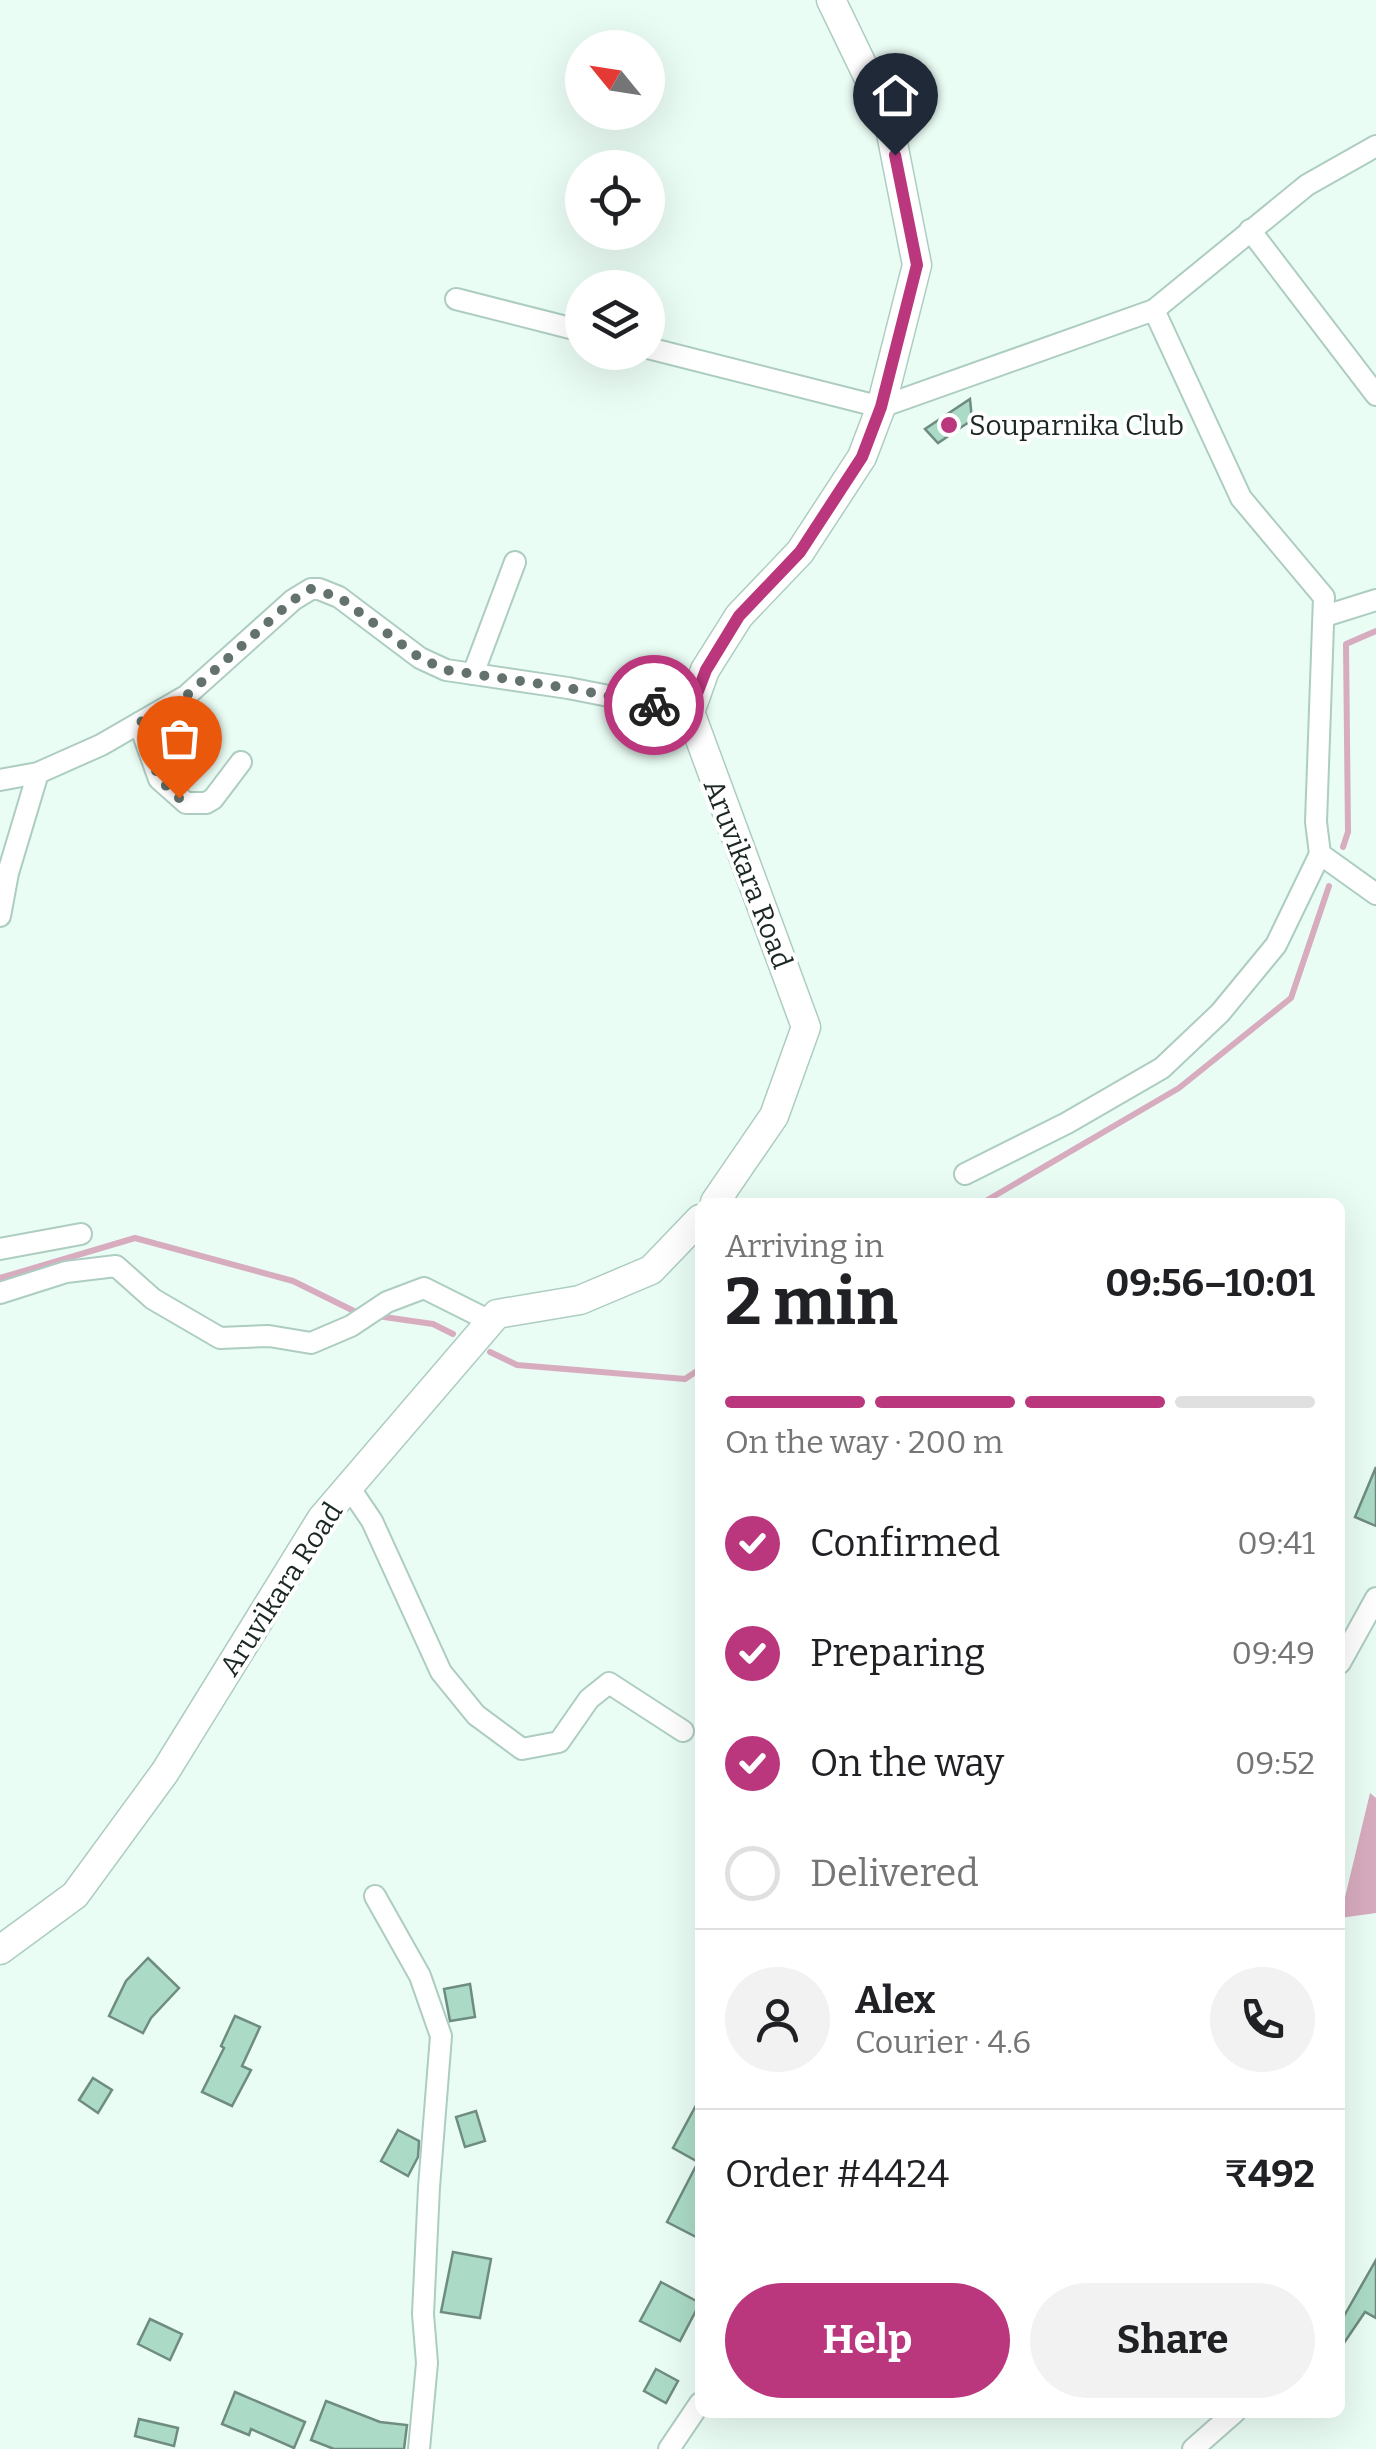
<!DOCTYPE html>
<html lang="en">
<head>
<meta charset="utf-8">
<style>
  :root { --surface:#fff; --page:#f2f2f2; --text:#202124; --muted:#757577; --line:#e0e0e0; --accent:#ba377e }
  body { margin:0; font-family:Bitter,serif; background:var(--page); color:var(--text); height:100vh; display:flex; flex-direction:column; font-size:38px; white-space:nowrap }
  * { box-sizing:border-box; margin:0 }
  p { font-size:32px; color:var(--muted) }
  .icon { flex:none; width:55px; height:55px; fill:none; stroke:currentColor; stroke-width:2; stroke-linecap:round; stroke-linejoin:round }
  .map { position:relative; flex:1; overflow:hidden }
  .side { position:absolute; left:695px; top:1198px; width:650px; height:1220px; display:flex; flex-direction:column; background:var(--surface); border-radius:15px; box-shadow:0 10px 40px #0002 }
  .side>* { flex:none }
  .needle { width:65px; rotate:300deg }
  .tools { position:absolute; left:565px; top:30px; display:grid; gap:20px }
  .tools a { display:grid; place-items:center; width:100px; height:100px; border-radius:50%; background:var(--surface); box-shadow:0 10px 40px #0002; font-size:50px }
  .pin { position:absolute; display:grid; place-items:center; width:85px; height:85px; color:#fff; margin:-102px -42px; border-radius:50% 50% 50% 0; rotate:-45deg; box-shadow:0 0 10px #0007 }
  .pin .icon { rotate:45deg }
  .courier { position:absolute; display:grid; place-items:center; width:100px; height:100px; margin:-50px; border:8px solid #ba377e; border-radius:50%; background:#fff; color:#222; box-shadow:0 2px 12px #0007 }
  .overview em { font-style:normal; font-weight:700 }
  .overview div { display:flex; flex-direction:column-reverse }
  .overview { display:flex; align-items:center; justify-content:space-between; height:170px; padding:0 30px }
  h1 { font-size:65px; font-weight:700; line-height:75px }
  .bar { display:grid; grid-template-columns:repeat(4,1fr); gap:15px 10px; align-content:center; height:120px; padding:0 30px }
  .bar i { height:12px; border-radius:8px; background:var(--line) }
  .bar .on { background:var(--accent) }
  .bar p { grid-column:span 4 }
  .line { display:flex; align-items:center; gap:25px; padding:0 30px; border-top:2px solid var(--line) }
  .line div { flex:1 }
  .round { display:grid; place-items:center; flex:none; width:105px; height:105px; border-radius:52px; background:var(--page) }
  ol { padding:0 30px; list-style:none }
  li { display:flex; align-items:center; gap:30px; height:110px }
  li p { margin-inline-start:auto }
  li .icon { padding:10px; border-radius:50%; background:var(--accent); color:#fff; stroke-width:4 }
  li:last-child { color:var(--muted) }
  li i { width:55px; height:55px; border:5px solid var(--line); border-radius:50% }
  .button { display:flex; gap:20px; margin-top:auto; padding:20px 30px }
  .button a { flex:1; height:115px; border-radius:60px; background:var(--accent); color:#fff; font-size:40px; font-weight:700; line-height:115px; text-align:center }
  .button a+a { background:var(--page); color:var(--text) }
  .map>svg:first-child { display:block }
</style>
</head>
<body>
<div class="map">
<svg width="1376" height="2449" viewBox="0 0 1376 2449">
  <rect width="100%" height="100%" fill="#eafdf5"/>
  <!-- water -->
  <polygon fill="#d8acbf" points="1370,1793 1376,1798 1376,1913 1340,1918"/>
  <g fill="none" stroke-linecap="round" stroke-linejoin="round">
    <!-- stream -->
    <g stroke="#d8acbf" stroke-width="6">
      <polyline points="1343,847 1348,832 1346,644 1376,631"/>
      <polyline points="984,1202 1179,1088 1291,998 1329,886"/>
      <polyline points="0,1278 135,1238 293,1281 360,1314"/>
      <polyline points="377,1316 433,1324 453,1334"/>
      <polyline points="490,1352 517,1365 685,1379 700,1369"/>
    </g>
  </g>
  <!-- building -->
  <g fill="#abdbc7" stroke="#6f8c80" stroke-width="2.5">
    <polygon points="970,399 972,420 938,443 925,429"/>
    <polygon points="1376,1467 1376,1526 1355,1517"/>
    <polygon points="148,1958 179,1988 151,2018 143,2033 109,2016 126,1981"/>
    <polygon points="470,1984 475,2017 450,2021 444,1989"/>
    <polygon points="235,2016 260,2027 242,2066 251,2070 232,2106 202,2092 224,2048 221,2046"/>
    <polygon points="93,2078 112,2090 98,2113 79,2100"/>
    <polygon points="700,2098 700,2239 667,2222 698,2162 673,2148"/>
    <polygon points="476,2111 485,2141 465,2147 456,2117"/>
    <polygon points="398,2130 419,2141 418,2157 408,2176 381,2161"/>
    <polygon points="453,2252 491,2259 480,2318 441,2312"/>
    <polygon points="1376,2260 1376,2318 1365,2312 1344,2343 1340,2340 1340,2323"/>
    <polygon points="661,2282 700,2303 680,2341 640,2321"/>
    <polygon points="150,2319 182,2334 170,2360 138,2344"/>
    <polygon points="656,2369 678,2381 666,2403 644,2391"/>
    <polygon points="235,2392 305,2422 294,2448 251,2429 249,2435 222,2424"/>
    <polygon points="326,2401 380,2422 407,2425 404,2449 334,2449 311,2440"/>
    <polygon points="139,2419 178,2428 174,2446 135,2436"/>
  </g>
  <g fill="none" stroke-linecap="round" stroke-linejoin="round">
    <!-- minor casing -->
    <g stroke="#adcdc0" stroke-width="24">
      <g id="minor">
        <polyline points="1250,230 1376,395"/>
        <polyline points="456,299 582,331"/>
        <polyline points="1154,310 1241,498 1324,597 1316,822 1320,854 1376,894"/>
        <polyline points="648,348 881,407 1154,310 1307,185 1376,146"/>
        <polyline points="1325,616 1376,600"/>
        <polyline points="473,674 515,562"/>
        <polyline points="139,723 159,779 186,803 206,803 213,799 241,762"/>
        <polyline points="0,780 38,773 101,745 186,696 293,600 311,589 319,589 339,597 420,658 446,670 568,688 690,712"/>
        <polyline points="0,916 8,873 38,773"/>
        <polyline points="965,1174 1067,1123 1162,1068 1220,1013 1276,945 1320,854"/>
        <polyline points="0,1249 81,1234"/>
        <polyline points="0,1293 66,1272 116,1266 153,1299 220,1338 269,1336 311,1343 351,1326 387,1302 424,1288 490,1321"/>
        <polyline points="349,1487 372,1521 441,1672 476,1715 522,1749 559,1742 589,1699 609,1683 683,1731"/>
        <polyline points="1340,1663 1376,1598"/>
        <polyline points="375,1896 420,1976 441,2036 429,2187 423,2314 427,2363 419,2449"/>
        <polyline points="669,2449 700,2403"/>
        <polyline points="1193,2449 1235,2412"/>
      </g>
    </g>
    <!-- secondary casing -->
    <g stroke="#adcdc0" stroke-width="31">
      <g id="secondary">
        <polyline points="715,1202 774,1116 806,1027 690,712 705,670 739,616 800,552 862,457 881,407 917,265 888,118 831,0"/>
        <polyline points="0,1950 75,1895 165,1772 322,1518 497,1314 580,1300 651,1270 700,1219"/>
      </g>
    </g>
    <!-- minor -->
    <use href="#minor" stroke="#fff" stroke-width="20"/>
    <!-- secondary -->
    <use href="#secondary" stroke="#fff" stroke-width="28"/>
  </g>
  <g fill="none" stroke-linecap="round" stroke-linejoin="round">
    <!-- done -->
    <polyline stroke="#63726c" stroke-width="10" stroke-dasharray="0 18" points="179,798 159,779 139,723 186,696 293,600 311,589 339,597 420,658 446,670 568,688 654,705"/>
    <!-- route -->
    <polyline stroke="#ba377e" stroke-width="12" points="654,705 690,712 706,670 739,616 800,552 862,457 881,407 917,265 895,155"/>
  </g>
  <!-- markers -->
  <circle fill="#ba377e" stroke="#fff" stroke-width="4" cx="949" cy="425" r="10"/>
  <g text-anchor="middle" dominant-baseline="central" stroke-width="8" stroke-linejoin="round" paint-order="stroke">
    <!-- poi labels -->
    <g font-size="28" fill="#1b2722" stroke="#fff" text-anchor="start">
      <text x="969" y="425">Souparnika Club</text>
    </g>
    <!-- street labels -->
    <g font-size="28" fill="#1b2722" stroke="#fff">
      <text transform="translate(748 874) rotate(69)">Aruvikara Road</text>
      <text transform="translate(281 1589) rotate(-57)">Aruvikara Road</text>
    </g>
  </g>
</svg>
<div class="tools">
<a><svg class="needle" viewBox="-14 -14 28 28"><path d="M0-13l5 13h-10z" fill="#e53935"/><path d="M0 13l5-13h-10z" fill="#757577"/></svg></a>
<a><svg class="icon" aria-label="locate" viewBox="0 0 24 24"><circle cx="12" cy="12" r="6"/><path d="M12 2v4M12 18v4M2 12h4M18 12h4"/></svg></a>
<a><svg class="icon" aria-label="layers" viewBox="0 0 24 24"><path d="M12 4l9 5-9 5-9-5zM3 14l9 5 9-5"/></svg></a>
</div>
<div class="pin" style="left:179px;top:798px;background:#ea580c"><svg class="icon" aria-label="bag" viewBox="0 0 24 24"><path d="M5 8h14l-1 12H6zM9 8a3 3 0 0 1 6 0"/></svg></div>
<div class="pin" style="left:895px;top:155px;background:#1f2937"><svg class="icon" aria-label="home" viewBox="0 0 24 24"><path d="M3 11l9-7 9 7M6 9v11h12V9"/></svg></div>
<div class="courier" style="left:654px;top:705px"><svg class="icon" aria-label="bike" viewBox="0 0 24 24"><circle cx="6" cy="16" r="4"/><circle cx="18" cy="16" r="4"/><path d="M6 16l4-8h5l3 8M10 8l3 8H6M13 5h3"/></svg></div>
<section class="side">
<div class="overview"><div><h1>2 min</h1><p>Arriving in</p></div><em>09:56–10:01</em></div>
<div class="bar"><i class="on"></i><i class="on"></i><i class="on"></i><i></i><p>On the way · 200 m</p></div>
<ol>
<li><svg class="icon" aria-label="check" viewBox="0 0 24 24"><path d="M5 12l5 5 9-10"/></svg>Confirmed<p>09:41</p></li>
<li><svg class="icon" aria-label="check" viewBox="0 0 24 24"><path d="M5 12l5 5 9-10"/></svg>Preparing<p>09:49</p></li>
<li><svg class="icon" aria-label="check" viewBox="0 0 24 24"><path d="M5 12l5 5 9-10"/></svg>On the way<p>09:52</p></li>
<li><i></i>Delivered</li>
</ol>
<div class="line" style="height:180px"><a class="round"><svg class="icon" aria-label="person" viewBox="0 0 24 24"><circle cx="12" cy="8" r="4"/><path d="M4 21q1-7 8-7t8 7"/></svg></a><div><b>Alex</b><p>Courier · 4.6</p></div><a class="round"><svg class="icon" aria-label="phone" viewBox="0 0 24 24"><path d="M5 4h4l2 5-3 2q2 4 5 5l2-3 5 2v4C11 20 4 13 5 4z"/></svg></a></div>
<div class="line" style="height:130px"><div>Order #4424</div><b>₹492</b></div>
<div class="button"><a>Help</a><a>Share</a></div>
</section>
</div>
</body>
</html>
